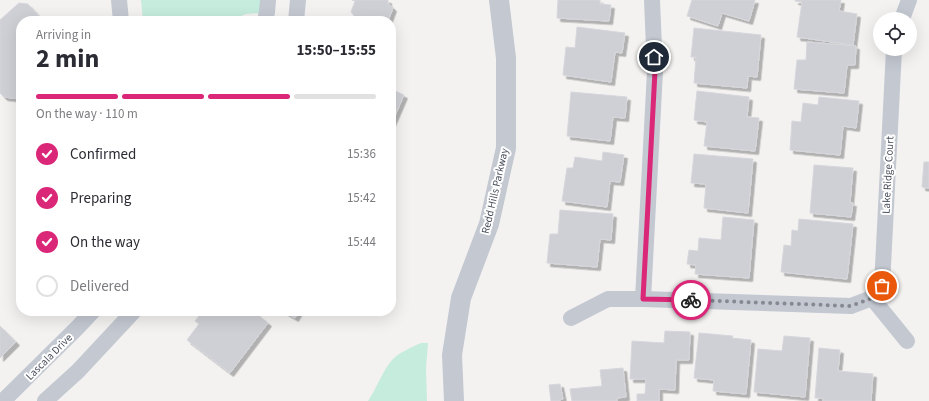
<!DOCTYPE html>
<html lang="en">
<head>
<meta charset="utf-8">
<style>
  :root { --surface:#fff; --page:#f2f2f3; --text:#2b2b33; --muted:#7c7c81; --line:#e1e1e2; --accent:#db2777 }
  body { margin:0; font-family:"Source Sans 3",sans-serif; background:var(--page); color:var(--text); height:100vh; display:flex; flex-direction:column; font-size:15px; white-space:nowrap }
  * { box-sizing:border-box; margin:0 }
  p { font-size:13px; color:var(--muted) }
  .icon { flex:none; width:22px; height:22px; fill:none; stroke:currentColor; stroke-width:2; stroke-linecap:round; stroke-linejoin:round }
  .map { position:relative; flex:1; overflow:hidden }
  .side { position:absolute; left:16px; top:16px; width:380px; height:300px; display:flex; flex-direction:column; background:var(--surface); border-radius:16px; box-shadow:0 4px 16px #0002 }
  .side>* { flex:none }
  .fabs { position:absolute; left:873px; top:12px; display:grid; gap:8px }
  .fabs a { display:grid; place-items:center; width:44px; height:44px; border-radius:50%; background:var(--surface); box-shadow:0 4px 16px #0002; font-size:20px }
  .pin { position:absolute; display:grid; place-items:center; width:34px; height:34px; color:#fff; margin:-17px; border:2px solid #fff; border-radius:50%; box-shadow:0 1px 4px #0007 }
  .courier { position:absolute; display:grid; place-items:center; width:40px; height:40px; margin:-20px; border:3px solid #db2777; border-radius:50%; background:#fff; color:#222; box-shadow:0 1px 5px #0007 }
  .overview em { font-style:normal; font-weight:700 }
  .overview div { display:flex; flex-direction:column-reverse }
  .overview { display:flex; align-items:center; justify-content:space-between; height:68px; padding:0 20px }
  h1 { font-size:26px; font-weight:700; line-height:30px }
  .bar { display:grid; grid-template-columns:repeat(4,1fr); gap:6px 4px; align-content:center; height:48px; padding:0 20px }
  .bar i { height:5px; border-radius:3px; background:var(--line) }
  .bar .on { background:var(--accent) }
  .bar p { grid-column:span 4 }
  ol { padding:0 20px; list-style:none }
  li { display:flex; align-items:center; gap:12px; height:44px }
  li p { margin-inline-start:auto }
  li .icon { padding:4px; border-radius:50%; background:var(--accent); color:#fff; stroke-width:4 }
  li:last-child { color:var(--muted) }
  li i { width:22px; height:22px; border:2px solid var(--line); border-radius:50% }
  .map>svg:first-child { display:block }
</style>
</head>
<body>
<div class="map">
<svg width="929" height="401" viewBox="0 0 929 401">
  <defs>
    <filter id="shadow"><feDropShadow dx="3.5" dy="3.5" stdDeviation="0" flood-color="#0004"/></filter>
  </defs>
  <rect width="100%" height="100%" fill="#f3f2f1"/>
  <!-- green -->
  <g fill="#c5ecdc">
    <polygon points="141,0 263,0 261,13 246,14 236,18 235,21 143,21"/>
    <path d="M421 343H428L426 368 427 401H368C377 388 382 371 393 359 400 352 412 347 421 343Z"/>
  </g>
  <!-- building -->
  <g fill="#cfd0d5" stroke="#d6d6dc" filter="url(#shadow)">
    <polygon points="352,0 388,0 388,3 393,8 388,21 353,21 355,17 351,12 355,1"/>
    <polygon points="558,0 600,0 600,4 611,5 609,21 557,18"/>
    <polygon points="692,0 755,0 749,21 722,13 718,26 687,16"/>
    <polygon points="795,0 841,0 839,11 857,14 853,45 797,37 802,2 795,1"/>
    <polygon points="19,3 28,4 43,21 21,21 21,99 4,97 0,93 0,20"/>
    <polygon points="577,27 625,33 622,53 615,52 611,82 563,75 566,47 575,48"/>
    <polygon points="694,28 761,35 757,77 748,76 747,88 694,83 696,57 691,57"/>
    <polygon points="807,42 856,46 855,65 847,65 844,93 794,89 797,60 806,60"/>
    <polygon points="391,89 404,95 391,125"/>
    <polygon points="697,91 749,97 747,117 759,118 755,151 704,146 707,122 694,120"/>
    <polygon points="571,92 627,97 625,118 613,117 610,141 567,136"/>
    <polygon points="819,97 859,101 856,128 843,126 840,155 790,150 792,121 801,122 803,103 818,105"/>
    <polygon points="603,152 624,155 620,182 610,181 607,207 562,201 567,168 573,168 575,157 602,161"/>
    <polygon points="694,154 753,159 748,213 704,208 706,184 691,183"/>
    <polygon points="924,162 929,162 929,188 922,187"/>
    <polygon points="814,165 853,168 850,203 853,203 851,217 810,213"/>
    <polygon points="560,210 613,214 611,240 600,239 597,267 547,263 550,234 558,234"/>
    <polygon points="723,217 754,220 749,278 695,274 696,265 687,264 689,250 698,251 699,238 721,240"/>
    <polygon points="799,219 853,224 847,279 781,272 784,245 791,246 792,230 798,231"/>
    <polygon points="203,311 253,311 268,323 230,373 187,340 199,324 195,321"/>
    <polygon points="283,311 299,311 295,318"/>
    <polygon points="0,326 16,342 0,358"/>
    <polygon points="665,331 690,332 689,360 676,360 675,390 659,389 659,401 637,401 637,394 645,394 646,379 630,379 632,341 664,343"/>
    <polygon points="699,333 733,336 732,338 751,340 746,394 713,391 714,380 694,378"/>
    <polygon points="784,336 810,338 805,397 754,392 758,349 782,351"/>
    <polygon points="819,348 840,350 838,371 873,374 871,401 823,401 823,398 815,398"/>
    <polygon points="623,368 626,397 617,398 617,401 572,401 570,389 602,386 600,370"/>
    <polygon points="560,384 563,399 560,400 560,401 551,401 549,385"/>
  </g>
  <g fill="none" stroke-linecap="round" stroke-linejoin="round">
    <!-- minor -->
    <g stroke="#c3c8d1" stroke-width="16">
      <polyline points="119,0 121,21"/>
      <polyline points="902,19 909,0"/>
      <polyline points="265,21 267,12 268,0"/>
      <polyline points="296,21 298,0"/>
      <polyline points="872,298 882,286 894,49"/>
      <polyline points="643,299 655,71 652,0"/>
      <polyline points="571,318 608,299 643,299 851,306 872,298 907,341"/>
      <polyline points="3,401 77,328 93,311"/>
      <polyline points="45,401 78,371 134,311"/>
    </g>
    <!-- tertiary -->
    <polyline stroke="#c3c8d1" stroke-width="20" points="454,401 452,355 461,298 489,224 506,148 506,58 499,0"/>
  </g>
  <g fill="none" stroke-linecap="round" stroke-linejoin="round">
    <!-- done -->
    <polyline stroke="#868991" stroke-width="4" stroke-dasharray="0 7.2" points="691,300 851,306 872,298 882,286"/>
    <!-- route -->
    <polyline stroke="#db2777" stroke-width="5" points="654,57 655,71 643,299 691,300"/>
  </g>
  <g text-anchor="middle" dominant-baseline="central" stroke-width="4" stroke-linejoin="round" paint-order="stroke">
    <!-- street labels -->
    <g font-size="11" fill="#4b505d" stroke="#fff">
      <text transform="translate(888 175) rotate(-87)">Lake Ridge Court</text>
      <text transform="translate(495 191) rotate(-77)">Redd Hills Parkway</text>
      <text transform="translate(49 357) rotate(-45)">Lascala Drive</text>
    </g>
  </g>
</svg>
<div class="fabs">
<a><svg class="icon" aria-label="locate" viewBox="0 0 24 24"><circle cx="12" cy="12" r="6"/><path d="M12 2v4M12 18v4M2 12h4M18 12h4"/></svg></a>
</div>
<div class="pin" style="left:882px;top:286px;background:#ea580c"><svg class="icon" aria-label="bag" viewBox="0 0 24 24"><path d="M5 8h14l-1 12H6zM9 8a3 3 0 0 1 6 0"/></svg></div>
<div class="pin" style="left:654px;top:57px;background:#1f2937"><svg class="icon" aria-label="home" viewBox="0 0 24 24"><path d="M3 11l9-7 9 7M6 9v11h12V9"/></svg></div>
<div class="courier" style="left:691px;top:300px"><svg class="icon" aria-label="bike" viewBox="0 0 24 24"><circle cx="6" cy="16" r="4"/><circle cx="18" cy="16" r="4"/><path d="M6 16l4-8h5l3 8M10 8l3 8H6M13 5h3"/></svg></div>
<section class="side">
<div class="overview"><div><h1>2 min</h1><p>Arriving in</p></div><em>15:50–15:55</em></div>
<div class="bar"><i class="on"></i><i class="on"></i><i class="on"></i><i></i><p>On the way · 110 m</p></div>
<ol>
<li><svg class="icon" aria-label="check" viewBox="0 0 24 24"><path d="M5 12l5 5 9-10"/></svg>Confirmed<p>15:36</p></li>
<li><svg class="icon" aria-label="check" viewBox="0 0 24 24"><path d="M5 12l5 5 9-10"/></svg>Preparing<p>15:42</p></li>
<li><svg class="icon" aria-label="check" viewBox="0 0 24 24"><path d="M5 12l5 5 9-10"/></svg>On the way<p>15:44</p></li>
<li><i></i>Delivered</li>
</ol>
</section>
</div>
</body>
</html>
